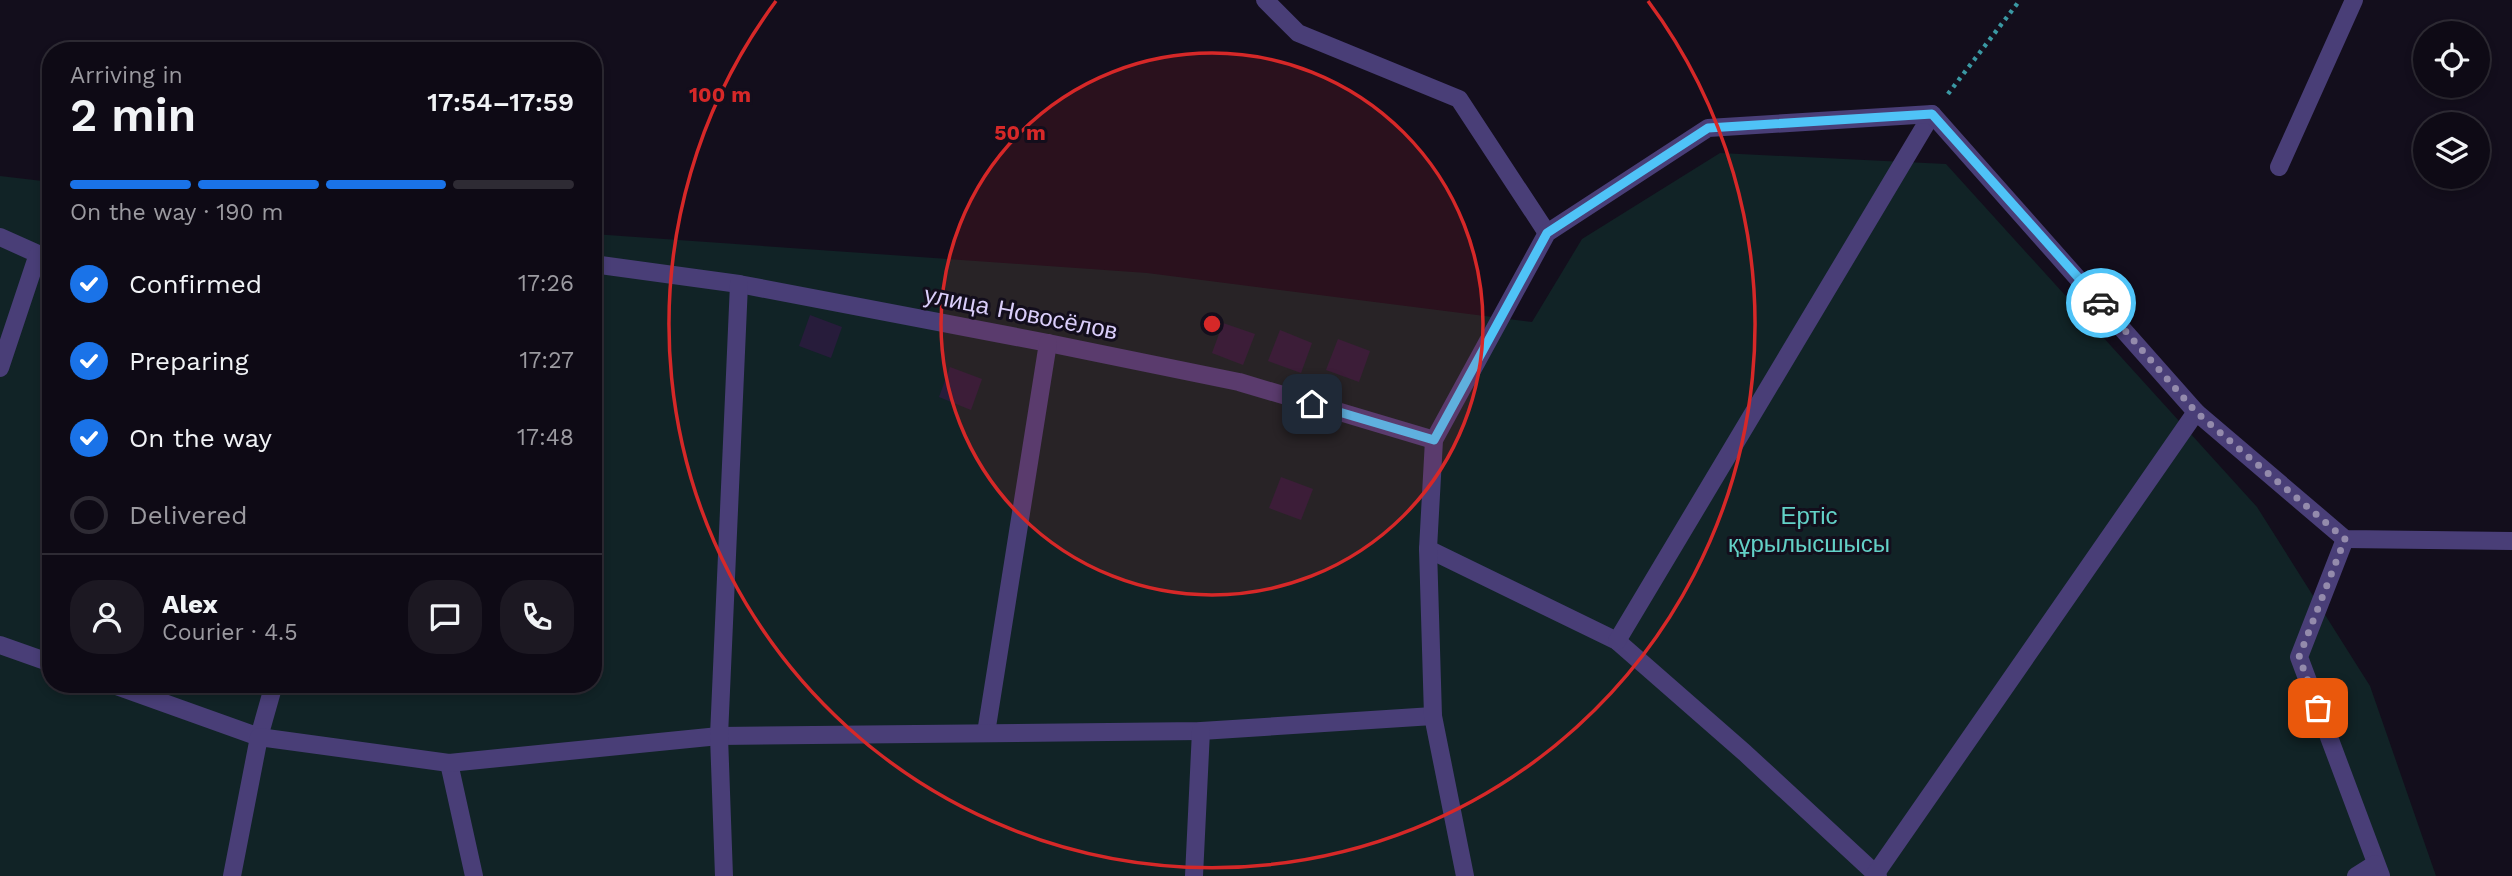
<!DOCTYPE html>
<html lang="en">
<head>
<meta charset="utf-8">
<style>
  :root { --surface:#0e0a15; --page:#1c1822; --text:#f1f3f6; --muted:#9b9aa0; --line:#2e2b34; --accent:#1a73e8 }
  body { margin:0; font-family:"Work Sans",sans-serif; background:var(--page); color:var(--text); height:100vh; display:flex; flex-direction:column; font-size:26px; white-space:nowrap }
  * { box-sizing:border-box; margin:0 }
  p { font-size:23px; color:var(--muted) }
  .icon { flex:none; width:38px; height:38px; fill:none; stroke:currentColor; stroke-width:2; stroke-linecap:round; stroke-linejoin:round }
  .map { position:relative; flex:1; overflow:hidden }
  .panel { position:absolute; left:42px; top:42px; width:560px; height:651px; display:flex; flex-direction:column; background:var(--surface); border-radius:28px; box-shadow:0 4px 10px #0003,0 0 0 2px var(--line) }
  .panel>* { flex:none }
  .buttons { position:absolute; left:2413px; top:21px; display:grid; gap:14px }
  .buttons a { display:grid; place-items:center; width:77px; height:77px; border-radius:50%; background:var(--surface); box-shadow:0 4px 10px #0003,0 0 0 2px var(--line); font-size:35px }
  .pin { position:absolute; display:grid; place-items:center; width:60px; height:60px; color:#fff; margin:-30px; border-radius:14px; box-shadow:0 4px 10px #0006 }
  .courier { position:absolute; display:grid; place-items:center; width:70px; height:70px; margin:-35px; border:5px solid #4fc3f7; border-radius:50%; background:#fff; color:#222; box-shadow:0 2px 9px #0007 }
  .overview em { font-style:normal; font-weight:600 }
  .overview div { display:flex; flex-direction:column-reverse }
  .overview { display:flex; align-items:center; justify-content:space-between; height:119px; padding:0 28px }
  h1 { font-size:46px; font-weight:600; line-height:52px }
  .bar { display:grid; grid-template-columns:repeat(4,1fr); gap:10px 7px; align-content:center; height:84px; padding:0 28px }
  .bar i { height:9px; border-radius:5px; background:var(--line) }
  .bar .current { background:var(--accent) }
  .bar p { grid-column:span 4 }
  .line { display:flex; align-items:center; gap:18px; padding:0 28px; border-top:2px solid var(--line) }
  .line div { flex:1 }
  .round { display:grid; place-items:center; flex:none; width:74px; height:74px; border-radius:28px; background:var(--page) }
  ol { padding:0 28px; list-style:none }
  li { display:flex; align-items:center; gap:21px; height:77px }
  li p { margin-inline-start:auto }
  li .icon { padding:7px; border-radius:50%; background:var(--accent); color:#fff; stroke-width:4 }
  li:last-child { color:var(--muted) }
  li i { width:38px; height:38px; border:4px solid var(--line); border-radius:50% }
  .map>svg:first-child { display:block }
</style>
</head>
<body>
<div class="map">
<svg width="2512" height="876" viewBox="0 0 2512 876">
  <rect width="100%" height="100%" fill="#130e1c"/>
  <!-- green -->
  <polygon fill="#112326" points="1720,153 1946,164 2257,507 2370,686 2436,876 0,876 0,176 51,182 51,684 593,684 593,234 1147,273 1532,322 1582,239"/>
  <!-- building -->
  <g fill="#271c3b">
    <polygon points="810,315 842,327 831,358 799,346"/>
    <polygon points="1223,323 1255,334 1243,365 1212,353"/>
    <polygon points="1280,330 1312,343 1301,373 1268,361"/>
    <polygon points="1338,339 1370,351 1359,382 1326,370"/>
    <polygon points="950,367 982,379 971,410 939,397"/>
    <polygon points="1281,477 1313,489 1301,520 1269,508"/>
  </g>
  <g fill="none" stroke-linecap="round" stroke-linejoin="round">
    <!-- path -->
    <polyline stroke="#3a98a3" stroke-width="4.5" stroke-dasharray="3.5 5" stroke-linecap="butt" points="1948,94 2020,0"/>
    <!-- minor -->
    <g stroke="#493e77" stroke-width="18">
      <polyline points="1265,0 1298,33 1459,99 1547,233"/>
      <polyline points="2279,167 2354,0"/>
      <polyline points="0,237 38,254 51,255"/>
      <polyline points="593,264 739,284 1048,343 1239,382 1434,440"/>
      <polyline points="0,368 38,254"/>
      <polyline points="2345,539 2299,657 2381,876"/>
      <polyline points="1428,549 1617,641 1745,753 1878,876"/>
      <polyline points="1617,641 1932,114"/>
      <polyline points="0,645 51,663"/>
      <polyline points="111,684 259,737 274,684"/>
      <polyline points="986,733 1048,343"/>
      <polyline points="449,763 474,876"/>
      <polyline points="232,876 259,737 449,763 719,736 1201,731 1433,716"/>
      <polyline points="724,876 719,736 739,284"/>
      <polyline points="1194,876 1201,731"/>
      <polyline points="1465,876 1433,716 1428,549 1434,440 1547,233 1708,128 1932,114 2196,412 2345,539 2512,541"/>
      <polyline points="1874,876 2196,412"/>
      <polyline points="2356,876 2375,864"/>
    </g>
  </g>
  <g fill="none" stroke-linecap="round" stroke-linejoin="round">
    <!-- done -->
    <polyline stroke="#948bac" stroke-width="7" stroke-dasharray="0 12.6" points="2101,303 2196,412 2345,539 2299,657 2318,708"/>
    <!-- route -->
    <polyline stroke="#4fc3f7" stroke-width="9" points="1312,404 1434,440 1547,233 1708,128 1932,114 2101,303"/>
  </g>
  <!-- distance rings -->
  <circle cx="1212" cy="324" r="271" fill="#d62828" fill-opacity=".12"/>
  <g fill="none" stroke="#d62828" stroke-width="3.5">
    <circle cx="1212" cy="324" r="271"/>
    <path d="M1648 1A543 543 0 1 1 776 1"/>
  </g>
  <g text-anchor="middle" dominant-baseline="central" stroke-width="6" stroke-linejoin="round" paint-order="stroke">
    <!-- street labels -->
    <g font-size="24" fill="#dacefa" stroke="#130e1c">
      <text transform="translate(1021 313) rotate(11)">улица Новосёлов</text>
    </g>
    <!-- park labels -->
    <g font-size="24" fill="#63d1c7" stroke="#130e1c">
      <text x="1809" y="516">Ертіс<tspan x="1809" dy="28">құрылысшысы</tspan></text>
    </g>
  </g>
  <circle cx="1212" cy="324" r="10" fill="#d62828" stroke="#130e1c" stroke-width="3.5"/>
  <g font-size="21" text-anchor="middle" font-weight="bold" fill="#d62828" stroke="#130e1c" stroke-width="6" stroke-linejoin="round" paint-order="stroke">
    <text x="720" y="102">100 m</text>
    <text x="1020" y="140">50 m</text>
  </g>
</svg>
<div class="buttons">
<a><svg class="icon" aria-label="locate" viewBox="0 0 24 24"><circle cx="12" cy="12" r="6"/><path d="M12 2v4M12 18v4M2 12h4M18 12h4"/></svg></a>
<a><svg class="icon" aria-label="layers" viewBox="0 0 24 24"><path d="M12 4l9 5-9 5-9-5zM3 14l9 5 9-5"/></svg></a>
</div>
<div class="pin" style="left:2318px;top:708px;background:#ea580c"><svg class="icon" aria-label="bag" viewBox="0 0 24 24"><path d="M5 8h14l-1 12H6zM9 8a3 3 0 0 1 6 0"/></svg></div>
<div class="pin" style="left:1312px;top:404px;background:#1f2937"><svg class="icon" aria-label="home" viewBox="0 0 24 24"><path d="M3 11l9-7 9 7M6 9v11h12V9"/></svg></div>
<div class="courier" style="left:2101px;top:303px"><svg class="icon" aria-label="car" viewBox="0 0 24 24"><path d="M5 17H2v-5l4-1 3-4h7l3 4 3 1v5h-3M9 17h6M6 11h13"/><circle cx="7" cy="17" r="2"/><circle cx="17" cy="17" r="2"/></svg></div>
<section class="panel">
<div class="overview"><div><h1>2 min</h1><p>Arriving in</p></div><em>17:54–17:59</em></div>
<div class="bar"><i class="current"></i><i class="current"></i><i class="current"></i><i></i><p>On the way · 190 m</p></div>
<ol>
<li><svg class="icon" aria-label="check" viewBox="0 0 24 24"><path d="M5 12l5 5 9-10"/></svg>Confirmed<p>17:26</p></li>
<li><svg class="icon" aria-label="check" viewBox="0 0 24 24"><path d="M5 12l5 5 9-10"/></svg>Preparing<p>17:27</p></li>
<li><svg class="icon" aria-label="check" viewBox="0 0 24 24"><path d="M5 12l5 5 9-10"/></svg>On the way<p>17:48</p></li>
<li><i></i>Delivered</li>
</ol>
<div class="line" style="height:126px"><a class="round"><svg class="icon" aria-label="person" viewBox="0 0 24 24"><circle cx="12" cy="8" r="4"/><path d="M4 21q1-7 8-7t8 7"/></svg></a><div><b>Alex</b><p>Courier · 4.5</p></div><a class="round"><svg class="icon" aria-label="chat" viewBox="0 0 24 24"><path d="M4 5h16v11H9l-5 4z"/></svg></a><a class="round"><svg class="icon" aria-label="phone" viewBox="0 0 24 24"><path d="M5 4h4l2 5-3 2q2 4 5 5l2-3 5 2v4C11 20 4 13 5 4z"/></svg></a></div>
</section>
</div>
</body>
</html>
